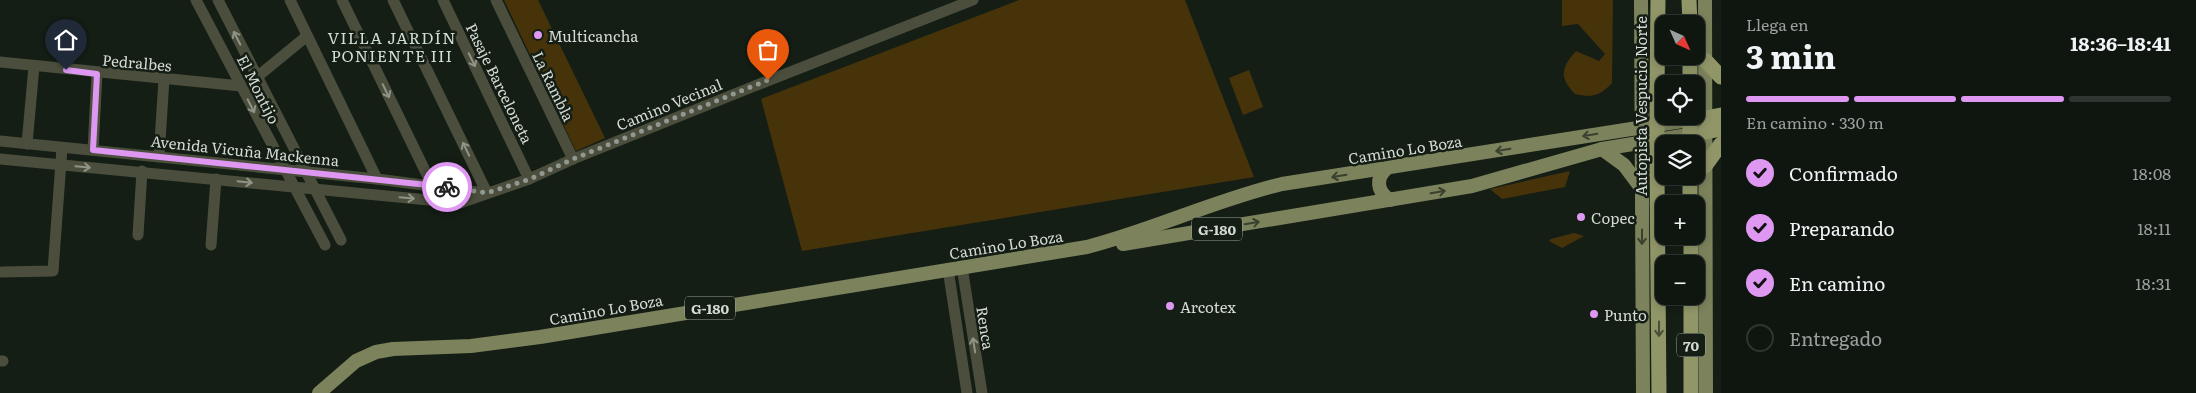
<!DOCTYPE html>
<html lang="es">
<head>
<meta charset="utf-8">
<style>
  :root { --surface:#0f1610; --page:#181f19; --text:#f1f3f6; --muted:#9b9f9f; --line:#2f3530; --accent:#de98f2 }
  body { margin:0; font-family:Literata,serif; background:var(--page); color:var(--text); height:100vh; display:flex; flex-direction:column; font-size:19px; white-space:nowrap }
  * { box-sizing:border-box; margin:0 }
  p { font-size:16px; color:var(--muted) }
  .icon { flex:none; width:28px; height:28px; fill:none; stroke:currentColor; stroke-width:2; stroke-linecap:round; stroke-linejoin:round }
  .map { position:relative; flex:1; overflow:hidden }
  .drawer { display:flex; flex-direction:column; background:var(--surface); width:475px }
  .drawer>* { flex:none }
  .needle { width:32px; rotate:135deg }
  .fabs { position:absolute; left:1655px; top:15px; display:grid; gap:10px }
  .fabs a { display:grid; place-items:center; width:50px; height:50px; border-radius:10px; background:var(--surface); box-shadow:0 2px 8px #0003,0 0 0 1px var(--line); font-size:25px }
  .pin { position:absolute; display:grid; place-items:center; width:42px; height:42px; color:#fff; margin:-51px -21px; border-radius:50% 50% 50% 0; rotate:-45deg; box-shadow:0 0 5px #0007 }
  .pin .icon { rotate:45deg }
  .courier { position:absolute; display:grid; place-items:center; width:50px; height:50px; margin:-25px; border:4px solid #de98f2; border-radius:50%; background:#fff; color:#222; box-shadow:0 1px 6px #0007 }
  .headline em { font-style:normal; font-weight:700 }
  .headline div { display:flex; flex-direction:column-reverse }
  .headline { display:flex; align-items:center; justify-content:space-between; height:85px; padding:0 25px }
  h1 { font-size:32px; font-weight:700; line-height:38px }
  .bar { display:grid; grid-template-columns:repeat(4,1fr); gap:8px 5px; align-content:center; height:60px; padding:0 25px }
  .bar i { height:6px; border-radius:4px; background:var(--line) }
  .bar .selected { background:var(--accent) }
  .bar p { grid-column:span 4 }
  ol { padding:0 25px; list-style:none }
  li { display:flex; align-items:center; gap:15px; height:55px }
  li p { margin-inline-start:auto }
  li .icon { padding:5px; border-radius:50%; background:var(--accent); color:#111; stroke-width:4 }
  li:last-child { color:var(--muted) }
  li i { width:28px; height:28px; border:2px solid var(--line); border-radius:50% }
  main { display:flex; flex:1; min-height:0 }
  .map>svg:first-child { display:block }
</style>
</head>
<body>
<main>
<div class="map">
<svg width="1721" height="393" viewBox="0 0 1721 393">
  <rect width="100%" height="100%" fill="#141e15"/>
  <!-- green -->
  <g fill="#47330a">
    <polygon points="504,0 538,0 605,138 576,151"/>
    <polygon points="1019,0 1185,0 1254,177 802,251 761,99"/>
    <path d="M1562 0H1613L1612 83C1600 96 1592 98 1575 94 1559 77 1561 68 1576 51L1599 61 1605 54 1578 24 1562 26Z"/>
    <polygon points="1249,70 1263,107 1243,115 1229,78"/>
    <polygon points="1570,171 1565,187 1502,199 1490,189"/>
    <polygon points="1574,233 1584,236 1562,248 1549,241 1551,239"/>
  </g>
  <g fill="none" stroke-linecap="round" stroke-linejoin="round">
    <!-- minor -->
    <g stroke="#4b4e3c" stroke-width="11">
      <polyline points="196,0 325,245"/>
      <polyline points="218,0 341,240"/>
      <polyline points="290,0 377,179"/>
      <polyline points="342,0 432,185"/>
      <polyline points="393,0 487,193"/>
      <polyline points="443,0 529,179"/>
      <polyline points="496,0 573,159"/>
      <polyline points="0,62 241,86"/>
      <polyline points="257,77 307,36"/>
      <polyline points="0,141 377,179 485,193"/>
      <polyline points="27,144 34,66"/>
      <polyline points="93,150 97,74"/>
      <polyline points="159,157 164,79"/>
      <polyline points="0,159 460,203 529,179 573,159 752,87 973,0"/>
      <polyline points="138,235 142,171"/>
      <polyline points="211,245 216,179"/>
      <polyline points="962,267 982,393"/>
      <polyline points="948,269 967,393"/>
      <polyline points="2,272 53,271 62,148"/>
      <polyline points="0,361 3,361"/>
    </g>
    <!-- major -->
    <g stroke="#7c825b" stroke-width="14">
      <polyline points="1641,0 1643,393"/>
      <polyline points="1705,0 1706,393"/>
      <polyline points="1602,149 1624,165 1642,189"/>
      <path d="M1387 168C1375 178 1377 192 1390 200"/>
      <polyline points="1123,244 1472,186 1602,149 1700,133"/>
      <path d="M319 393 356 361 376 352 393 349 471 346 540 337 1087 247C1153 230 1215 200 1282 184L1701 118"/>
    </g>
    <!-- highway -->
    <g stroke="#909668" stroke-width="15">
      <polyline points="1689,0 1690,24"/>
      <polyline points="1690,56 1690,84"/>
      <polyline points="1705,60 1721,77"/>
      <polyline points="1657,89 1658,0"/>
      <polyline points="1705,118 1721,115"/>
      <polyline points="1705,132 1721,129"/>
      <polyline points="1705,166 1721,144"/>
      <polyline points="1657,175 1659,393"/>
      <polyline points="1690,176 1690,204"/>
      <polyline points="1691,236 1691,264"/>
      <polyline points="1691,296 1691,393"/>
    </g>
    <!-- highway-bridge -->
    <g stroke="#909668" stroke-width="15">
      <polyline points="1690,116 1690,144"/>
      <polyline points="1657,175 1657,89"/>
    </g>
  </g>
  <!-- one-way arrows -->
  <defs><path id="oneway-shaft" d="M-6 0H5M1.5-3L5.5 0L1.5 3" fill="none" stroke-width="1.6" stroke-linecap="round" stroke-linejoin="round" transform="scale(1.25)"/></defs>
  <g stroke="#909488">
    <use href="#oneway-shaft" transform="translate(237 38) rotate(-117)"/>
    <use href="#oneway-shaft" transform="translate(472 60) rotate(64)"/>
    <use href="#oneway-shaft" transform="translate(386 91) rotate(64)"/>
    <use href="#oneway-shaft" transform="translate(251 106) rotate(63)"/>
    <use href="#oneway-shaft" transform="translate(466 149) rotate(-116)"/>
    <use href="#oneway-shaft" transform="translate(83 167) rotate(5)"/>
    <use href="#oneway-shaft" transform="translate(245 182) rotate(6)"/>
    <use href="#oneway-shaft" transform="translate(407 198) rotate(5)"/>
    <use href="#oneway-shaft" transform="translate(974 345) rotate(-99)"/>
  </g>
  <g stroke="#38412e">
    <use href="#oneway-shaft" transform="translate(1590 135) rotate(170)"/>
    <use href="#oneway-shaft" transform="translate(1503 150) rotate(171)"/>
    <use href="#oneway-shaft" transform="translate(1339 176) rotate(171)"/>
    <use href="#oneway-shaft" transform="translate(1438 192) rotate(-9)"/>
    <use href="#oneway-shaft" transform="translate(1252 223) rotate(-9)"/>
    <use href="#oneway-shaft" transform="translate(1642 237) rotate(90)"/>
  </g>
  <use stroke="#464e36" href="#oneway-shaft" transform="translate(1659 329) rotate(90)"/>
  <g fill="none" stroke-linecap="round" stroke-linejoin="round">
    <!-- done -->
    <polyline stroke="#919891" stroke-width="5" stroke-dasharray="0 9" points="447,187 487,193 530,179 573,159 768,80"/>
    <!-- route -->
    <polyline stroke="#de98f2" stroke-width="6" points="66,70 97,74 93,150 447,187"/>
  </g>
  <!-- markers -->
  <g fill="#de98f2" stroke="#141e15" stroke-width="2">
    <circle cx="538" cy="35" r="5"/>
    <circle cx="1581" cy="217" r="5"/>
    <circle cx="1170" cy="306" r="5"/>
    <circle cx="1594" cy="314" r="5"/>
  </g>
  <g text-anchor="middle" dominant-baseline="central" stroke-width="5" stroke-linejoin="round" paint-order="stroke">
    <!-- shield labels -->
    <g fill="#141e15" stroke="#9aa29b" stroke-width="1">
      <rect x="1192" y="217.5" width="50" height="23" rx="4"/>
      <rect x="685" y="296.5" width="50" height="23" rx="4"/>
      <rect x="1677" y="333.5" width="28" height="23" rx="4"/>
    </g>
    <g font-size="14" font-weight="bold" fill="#d4dad4">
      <text x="1217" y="229">G-180</text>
      <text x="710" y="308">G-180</text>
      <text x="1691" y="345">70</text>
    </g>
    <!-- poi labels -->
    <g font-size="15" fill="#d4dad4" stroke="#141e15" text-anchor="start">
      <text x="548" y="35">Multicancha</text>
      <text x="1591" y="217">Copec</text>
      <text x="1180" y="306">Arcotex</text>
      <text x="1604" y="314">Punto</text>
    </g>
    <!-- street labels -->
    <g font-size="15" fill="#d4dad4" stroke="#141e15">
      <text transform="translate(137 62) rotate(5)">Pedralbes</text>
      <text transform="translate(500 83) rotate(64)">Pasaje Barceloneta</text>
      <text transform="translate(554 86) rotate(64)">La Rambla</text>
      <text transform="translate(259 89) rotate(63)">El Montijo</text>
      <text transform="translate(669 104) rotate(-22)">Camino Vecinal</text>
      <text transform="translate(1640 106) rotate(-90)">Autopista Vespucio Norte</text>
      <text transform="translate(1405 149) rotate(-9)">Camino Lo Boza</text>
      <text transform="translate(245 150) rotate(6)">Avenida Vicuña Mackenna</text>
      <text transform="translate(1006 244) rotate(-9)">Camino Lo Boza</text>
      <text transform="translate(606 309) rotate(-10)">Camino Lo Boza</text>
      <text transform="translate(986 328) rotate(81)">Renca</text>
    </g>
    <!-- neighbourhood labels -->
    <g font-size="16" letter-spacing="1" fill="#d0ddd1" stroke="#141e15">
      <text x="392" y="37">VILLA JARDÍN<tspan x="392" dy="18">PONIENTE III</tspan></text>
    </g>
  </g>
</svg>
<div class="fabs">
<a><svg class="needle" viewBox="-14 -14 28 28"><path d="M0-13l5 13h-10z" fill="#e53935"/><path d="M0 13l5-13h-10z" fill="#9b9f9f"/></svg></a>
<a><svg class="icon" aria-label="locate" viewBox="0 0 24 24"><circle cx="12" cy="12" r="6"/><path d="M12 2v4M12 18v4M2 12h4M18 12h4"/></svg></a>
<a><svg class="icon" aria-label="layers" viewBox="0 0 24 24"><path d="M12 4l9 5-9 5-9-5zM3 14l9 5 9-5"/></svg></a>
<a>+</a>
<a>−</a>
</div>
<div class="pin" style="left:768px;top:80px;background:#ea580c"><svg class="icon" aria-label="bag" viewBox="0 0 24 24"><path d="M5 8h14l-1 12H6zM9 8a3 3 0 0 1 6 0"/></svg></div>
<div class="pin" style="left:66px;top:70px;background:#1f2937"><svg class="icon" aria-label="home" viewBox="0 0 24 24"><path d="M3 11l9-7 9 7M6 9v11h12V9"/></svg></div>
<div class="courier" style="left:447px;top:187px"><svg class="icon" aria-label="bike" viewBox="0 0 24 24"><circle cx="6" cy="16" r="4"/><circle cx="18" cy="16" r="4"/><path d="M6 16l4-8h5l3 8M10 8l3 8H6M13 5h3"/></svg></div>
</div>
<section class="drawer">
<div class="headline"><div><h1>3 min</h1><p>Llega en</p></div><em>18:36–18:41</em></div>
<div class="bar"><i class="selected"></i><i class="selected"></i><i class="selected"></i><i></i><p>En camino · 330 m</p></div>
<ol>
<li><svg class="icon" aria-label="check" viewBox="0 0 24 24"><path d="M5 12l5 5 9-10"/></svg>Confirmado<p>18:08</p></li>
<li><svg class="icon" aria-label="check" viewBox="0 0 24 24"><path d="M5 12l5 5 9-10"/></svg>Preparando<p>18:11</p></li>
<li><svg class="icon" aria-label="check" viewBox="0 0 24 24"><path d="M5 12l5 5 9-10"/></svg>En camino<p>18:31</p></li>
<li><i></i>Entregado</li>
</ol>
</section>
</main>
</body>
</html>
